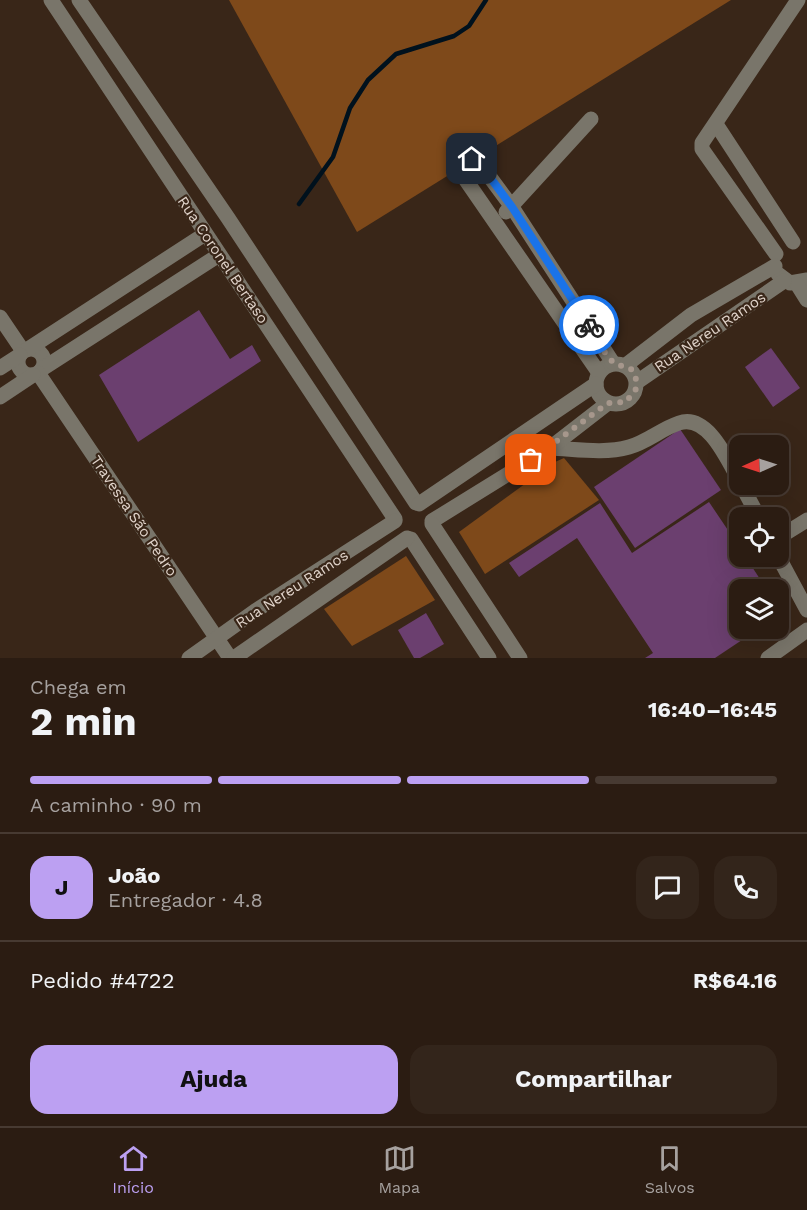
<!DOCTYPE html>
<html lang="pt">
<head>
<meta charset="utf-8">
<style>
  :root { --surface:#2b1c12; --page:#33251b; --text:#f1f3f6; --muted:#a6a19f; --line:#473a32; --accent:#bca0f2 }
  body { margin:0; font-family:"Work Sans",sans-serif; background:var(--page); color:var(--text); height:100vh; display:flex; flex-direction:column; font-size:22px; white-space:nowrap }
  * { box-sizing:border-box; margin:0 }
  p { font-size:20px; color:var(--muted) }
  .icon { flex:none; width:33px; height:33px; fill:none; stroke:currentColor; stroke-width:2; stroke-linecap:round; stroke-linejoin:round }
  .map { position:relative; height:658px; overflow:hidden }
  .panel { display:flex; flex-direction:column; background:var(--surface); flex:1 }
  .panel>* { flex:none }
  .needle { width:39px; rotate:267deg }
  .buttons { position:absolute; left:729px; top:435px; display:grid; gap:12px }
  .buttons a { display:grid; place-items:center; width:60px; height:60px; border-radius:12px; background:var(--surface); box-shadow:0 6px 24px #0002,0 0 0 2px var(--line); font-size:30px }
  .pin { position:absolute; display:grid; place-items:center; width:51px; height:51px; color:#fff; margin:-26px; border-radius:12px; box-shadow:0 3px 9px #0006 }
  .courier { position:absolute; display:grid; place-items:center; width:60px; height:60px; margin:-30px; border:4px solid #1a73e8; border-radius:50%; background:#fff; color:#222; box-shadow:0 2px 8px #0007 }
  .summary em { font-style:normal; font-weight:700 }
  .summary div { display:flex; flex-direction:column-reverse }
  .summary { display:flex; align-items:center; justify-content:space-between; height:102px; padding:0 30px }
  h1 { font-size:39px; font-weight:700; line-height:45px }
  .bar { display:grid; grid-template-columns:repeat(4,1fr); gap:9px 6px; align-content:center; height:72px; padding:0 30px }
  .bar i { height:8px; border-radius:4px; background:var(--line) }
  .bar .selected { background:var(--accent) }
  .bar p { grid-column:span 4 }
  .line { display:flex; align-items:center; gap:15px; padding:0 30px; border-top:2px solid var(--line) }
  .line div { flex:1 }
  .round { display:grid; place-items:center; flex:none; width:63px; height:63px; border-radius:18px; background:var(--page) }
  .button { display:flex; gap:12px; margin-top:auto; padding:12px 30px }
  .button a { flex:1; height:69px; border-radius:18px; background:var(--accent); color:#111; font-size:24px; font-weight:700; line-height:69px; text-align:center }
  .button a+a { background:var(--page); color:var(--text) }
  .tabs { display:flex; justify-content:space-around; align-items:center; height:84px; border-top:2px solid var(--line); background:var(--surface); font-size:16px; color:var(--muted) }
  .tabs a { display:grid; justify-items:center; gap:3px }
  .tabs .selected { color:var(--accent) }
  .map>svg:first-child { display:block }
</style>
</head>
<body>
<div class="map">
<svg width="807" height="658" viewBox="0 0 807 658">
  <rect width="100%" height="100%" fill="#392618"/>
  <!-- forest -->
  <g fill="#7e491a">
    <polygon points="229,0 731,0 357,232"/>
    <polygon points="564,458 599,500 485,574 459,532 555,462"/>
    <polygon points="406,556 435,600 352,646 324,609"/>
  </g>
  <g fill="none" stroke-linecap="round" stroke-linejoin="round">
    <!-- stream -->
    <polyline stroke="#00111d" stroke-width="4.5" points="299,204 333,157 350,108 368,80 396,54 454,36 469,26 486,0"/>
  </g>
  <!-- building -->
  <g fill="#6b3f6f">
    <polygon points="199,310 230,359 252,345 261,361 138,442 99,375"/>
    <polygon points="771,348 800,388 773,407 745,367"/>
    <polygon points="680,429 721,490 635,548 594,487"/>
    <polygon points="709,502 740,548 740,556 745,556 767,590 740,590 740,628 760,628 715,658 645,658 653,653 577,538 519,577 509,563 600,503 632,553"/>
    <polygon points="426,613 444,644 420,658 414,658 398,630"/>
  </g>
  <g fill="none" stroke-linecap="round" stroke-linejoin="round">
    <!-- minor -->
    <g stroke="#79756a" stroke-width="15">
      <polyline points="51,0 395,519"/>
      <polyline points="79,0 228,218 416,503"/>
      <polyline points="716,124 793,242"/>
      <polyline points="506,212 591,119"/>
      <polyline points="776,254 702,149 702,143 798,0"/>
      <polyline points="778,274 790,283 807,280"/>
      <polyline points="797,284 807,300"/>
      <polyline points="0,317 23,351"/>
      <circle cx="31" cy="362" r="13"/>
      <polyline points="28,349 205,234"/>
      <circle cx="616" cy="384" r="20"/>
      <polyline points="626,365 691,315 775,266"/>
      <polyline points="0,368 20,355"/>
      <polyline points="42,369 219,255"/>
      <polyline points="38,373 230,658"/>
      <polyline points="599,373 461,173 461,168 472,159 478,161 512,207 613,363"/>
      <polyline points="637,382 784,281"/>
      <polyline points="0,397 33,375"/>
      <path d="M550 448C576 449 604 454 629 447 647 442 661 429 679 423 708 413 728 461 740 482"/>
      <polyline points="741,484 759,518"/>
      <polyline points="419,504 596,384"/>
      <polyline points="432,521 550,448 608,403"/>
      <polyline points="432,524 520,658"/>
      <polyline points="778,538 807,520"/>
      <polyline points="411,539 489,658"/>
      <polyline points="778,556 807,610"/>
      <polyline points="189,658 255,611 395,521"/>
      <polyline points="234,658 407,538"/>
      <polyline points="768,658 807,630"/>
    </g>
  </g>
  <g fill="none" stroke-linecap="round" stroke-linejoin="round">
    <!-- done -->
    <path stroke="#a6978c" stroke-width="6" stroke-dasharray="0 10.8" d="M531 460 608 403 626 402 636 389C638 360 622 371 612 361 603 353 596 336 589 325"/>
    <!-- route -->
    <polyline stroke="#1a73e8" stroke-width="8" points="472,159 478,161 512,207 589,325"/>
  </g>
  <g text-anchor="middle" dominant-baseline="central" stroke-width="4.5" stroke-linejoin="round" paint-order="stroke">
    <!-- street labels -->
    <g font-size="15" fill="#e1d4cb" stroke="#392618">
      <text transform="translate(223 260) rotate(56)">Rua Coronel Bertaso</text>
      <text transform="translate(710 332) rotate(-34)">Rua Nereu Ramos</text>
      <text transform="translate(134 516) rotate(56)">Travessa São Pedro</text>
      <text transform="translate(292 589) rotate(-33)">Rua Nereu Ramos</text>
    </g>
  </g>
</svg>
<div class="buttons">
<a><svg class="needle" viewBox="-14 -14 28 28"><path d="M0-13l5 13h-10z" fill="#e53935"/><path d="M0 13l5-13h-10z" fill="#a6a19f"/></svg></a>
<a><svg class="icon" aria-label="locate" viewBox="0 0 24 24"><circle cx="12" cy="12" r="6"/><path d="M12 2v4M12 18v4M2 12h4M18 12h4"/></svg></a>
<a><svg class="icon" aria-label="layers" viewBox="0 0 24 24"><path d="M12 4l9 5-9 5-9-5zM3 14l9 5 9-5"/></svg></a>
</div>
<div class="pin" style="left:531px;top:460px;background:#ea580c"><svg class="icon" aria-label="bag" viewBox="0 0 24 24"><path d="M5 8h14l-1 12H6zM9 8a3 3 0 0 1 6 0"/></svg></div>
<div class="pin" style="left:472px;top:159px;background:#1f2937"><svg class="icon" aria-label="home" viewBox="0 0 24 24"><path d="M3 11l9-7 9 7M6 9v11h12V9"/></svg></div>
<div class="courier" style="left:589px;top:325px"><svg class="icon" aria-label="bike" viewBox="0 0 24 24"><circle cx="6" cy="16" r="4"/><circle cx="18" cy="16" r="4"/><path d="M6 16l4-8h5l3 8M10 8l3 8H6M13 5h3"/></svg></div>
</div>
<section class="panel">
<div class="summary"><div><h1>2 min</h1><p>Chega em</p></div><em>16:40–16:45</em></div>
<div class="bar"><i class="selected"></i><i class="selected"></i><i class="selected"></i><i></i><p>A caminho · 90 m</p></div>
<div class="line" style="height:108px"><b class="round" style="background:var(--accent);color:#111">J</b><div><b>João</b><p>Entregador · 4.8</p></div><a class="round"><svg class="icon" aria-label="chat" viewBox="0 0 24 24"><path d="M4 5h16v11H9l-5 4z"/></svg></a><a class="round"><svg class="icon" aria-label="phone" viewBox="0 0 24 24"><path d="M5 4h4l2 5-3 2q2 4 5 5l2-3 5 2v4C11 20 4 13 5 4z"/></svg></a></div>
<div class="line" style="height:78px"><div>Pedido #4722</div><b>R$64.16</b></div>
<div class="button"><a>Ajuda</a><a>Compartilhar</a></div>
</section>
<nav class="tabs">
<a class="selected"><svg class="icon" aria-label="home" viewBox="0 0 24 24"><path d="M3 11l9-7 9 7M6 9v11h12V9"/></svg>Início</a>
<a><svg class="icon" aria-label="map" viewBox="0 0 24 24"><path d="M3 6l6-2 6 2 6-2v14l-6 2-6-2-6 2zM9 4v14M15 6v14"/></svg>Mapa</a>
<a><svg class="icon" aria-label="saved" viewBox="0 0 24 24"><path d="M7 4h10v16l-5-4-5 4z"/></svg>Salvos</a>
</nav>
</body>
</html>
